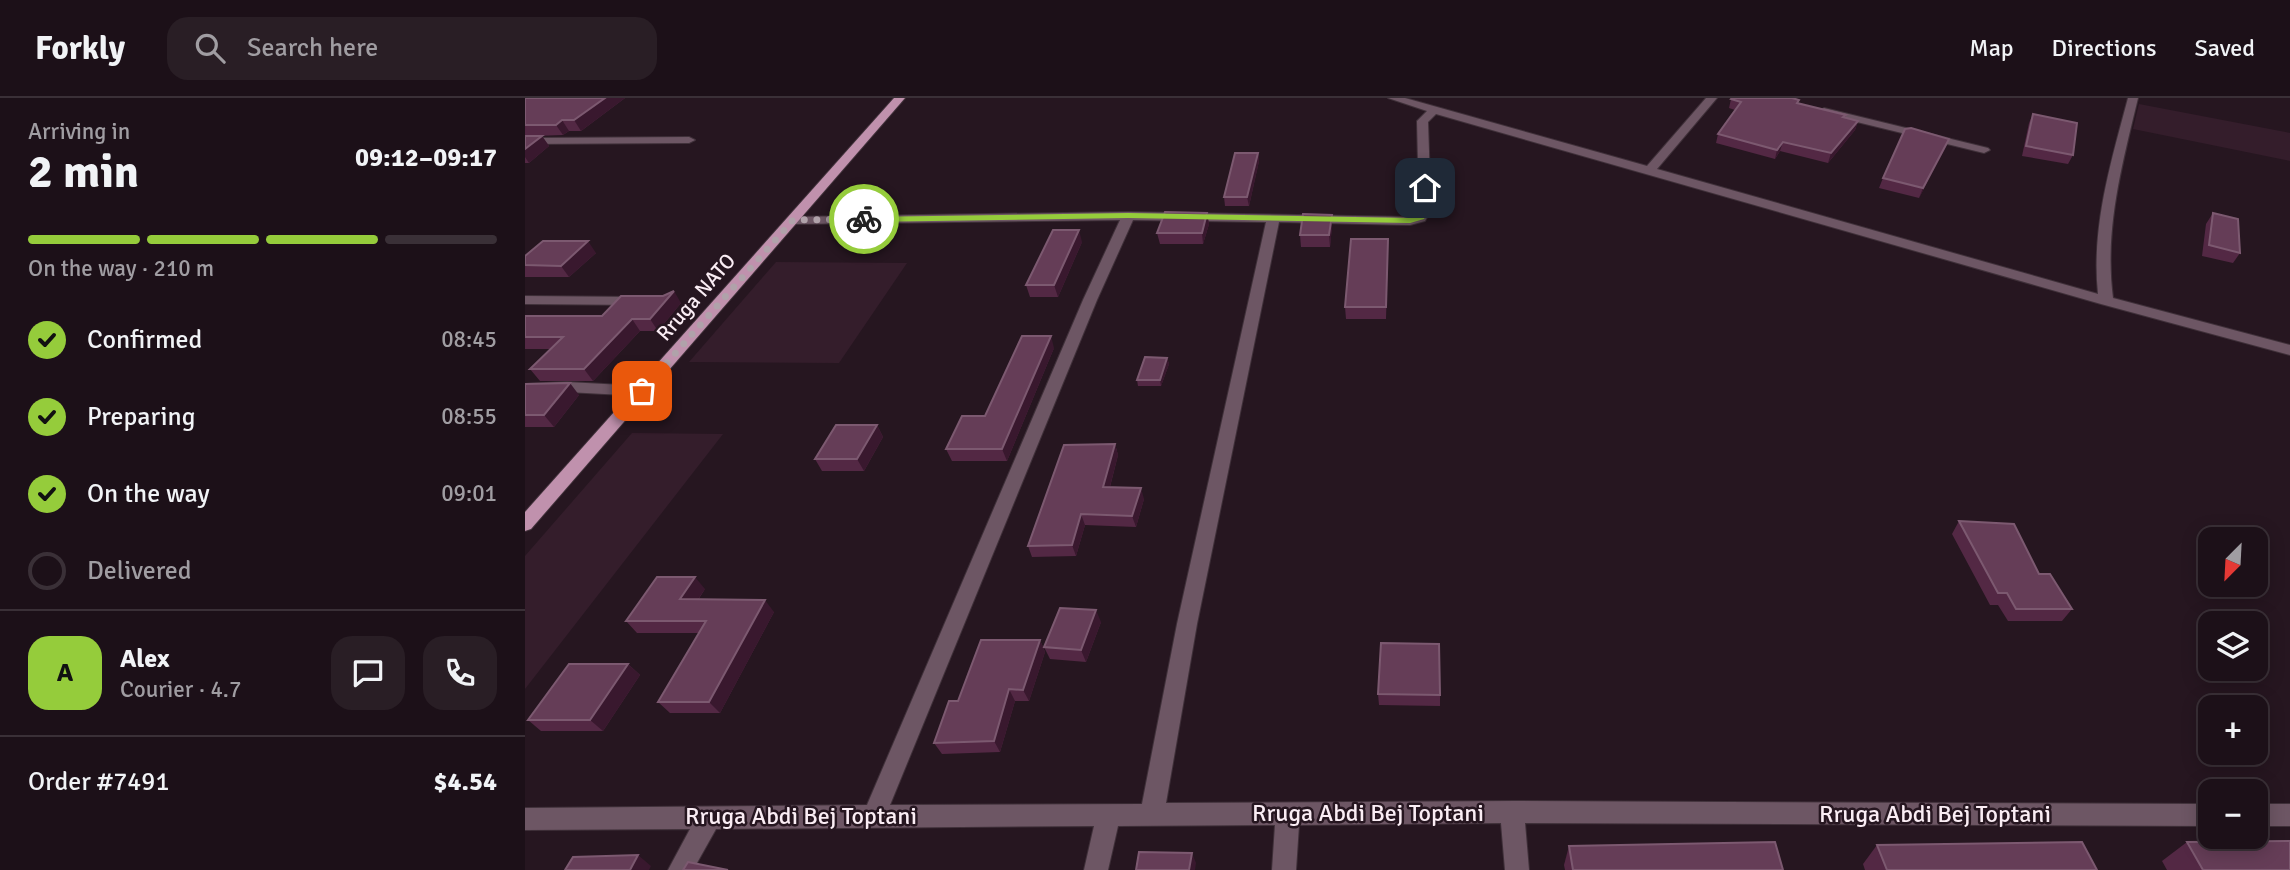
<!DOCTYPE html>
<html lang="en">
<head>
<meta charset="utf-8">
<style>
  :root { --surface:#1c1018; --page:#291e25; --text:#f1f3f6; --muted:#a09da2; --line:#3a3037; --accent:#95cc3b }
  body { margin:0; font-family:Signika,sans-serif; background:var(--page); color:var(--text); height:100vh; display:flex; flex-direction:column; font-size:26px; white-space:nowrap }
  * { box-sizing:border-box; margin:0 }
  p { font-size:23px; color:var(--muted) }
  .icon { flex:none; width:38px; height:38px; fill:none; stroke:currentColor; stroke-width:2; stroke-linecap:round; stroke-linejoin:round }
  .map { position:relative; flex:1; overflow:hidden }
  .sheet { display:flex; flex-direction:column; background:var(--surface); width:525px }
  .sheet>* { flex:none }
  .needle { width:46px; rotate:204deg }
  .controls { position:absolute; left:1673px; top:429px; display:grid; gap:14px }
  .controls a { display:grid; place-items:center; width:70px; height:70px; border-radius:14px; background:var(--surface); box-shadow:0 4px 18px #0003,0 0 0 2px var(--line); font-size:35px }
  .pin { position:absolute; display:grid; place-items:center; width:60px; height:60px; color:#fff; margin:-30px; border-radius:14px; box-shadow:0 4px 10px #0006 }
  .courier { position:absolute; display:grid; place-items:center; width:70px; height:70px; margin:-35px; border:5px solid #95cc3b; border-radius:50%; background:#fff; color:#222; box-shadow:0 2px 9px #0007 }
  .summary em { font-style:normal; font-weight:700 }
  .summary div { display:flex; flex-direction:column-reverse }
  .summary { display:flex; align-items:center; justify-content:space-between; height:119px; padding:0 28px }
  h1 { font-size:46px; font-weight:700; line-height:52px }
  .bar { display:grid; grid-template-columns:repeat(4,1fr); gap:10px 7px; align-content:center; height:84px; padding:0 28px }
  .bar i { height:9px; border-radius:5px; background:var(--line) }
  .bar .current { background:var(--accent) }
  .bar p { grid-column:span 4 }
  .line { display:flex; align-items:center; gap:18px; padding:0 28px; border-top:2px solid var(--line) }
  .line div { flex:1 }
  .round { display:grid; place-items:center; flex:none; width:74px; height:74px; border-radius:21px; background:var(--page) }
  ol { padding:0 28px; list-style:none }
  li { display:flex; align-items:center; gap:21px; height:77px }
  li p { margin-inline-start:auto }
  li .icon { padding:7px; border-radius:50%; background:var(--accent); color:#111; stroke-width:4 }
  li:last-child { color:var(--muted) }
  li i { width:38px; height:38px; border:4px solid var(--line); border-radius:50% }
  header { display:flex; align-items:center; gap:42px; box-sizing:border-box; height:98px; padding:0 35px; background:var(--surface); border-bottom:2px solid var(--line) }
  header strong { font-size:33px }
  nav { display:flex; gap:38px; margin-inline-start:auto; font-size:24px }
  .search { width:490px; height:63px; background:var(--page); display:flex; align-items:center; gap:18px; box-sizing:border-box; padding:0 24px; border-radius:21px; color:var(--muted); font-size:26px }
  main { display:flex; flex:1; min-height:0 }
  .map>svg:first-child { display:block }
</style>
</head>
<body>
<header>
<strong>Forkly</strong>
<div class="search"><svg class="icon" aria-label="search" viewBox="0 0 24 24"><circle cx="10" cy="10" r="6"/><path d="M15 15l6 6"/></svg>Search here</div>
<nav><a>Map</a><a>Directions</a><a>Saved</a></nav>
</header>
<main>
<section class="sheet">
<div class="summary"><div><h1>2 min</h1><p>Arriving in</p></div><em>09:12–09:17</em></div>
<div class="bar"><i class="current"></i><i class="current"></i><i class="current"></i><i></i><p>On the way · 210 m</p></div>
<ol>
<li><svg class="icon" aria-label="check" viewBox="0 0 24 24"><path d="M5 12l5 5 9-10"/></svg>Confirmed<p>08:45</p></li>
<li><svg class="icon" aria-label="check" viewBox="0 0 24 24"><path d="M5 12l5 5 9-10"/></svg>Preparing<p>08:55</p></li>
<li><svg class="icon" aria-label="check" viewBox="0 0 24 24"><path d="M5 12l5 5 9-10"/></svg>On the way<p>09:01</p></li>
<li><i></i>Delivered</li>
</ol>
<div class="line" style="height:126px"><b class="round" style="background:var(--accent);color:#111">A</b><div><b>Alex</b><p>Courier · 4.7</p></div><a class="round"><svg class="icon" aria-label="chat" viewBox="0 0 24 24"><path d="M4 5h16v11H9l-5 4z"/></svg></a><a class="round"><svg class="icon" aria-label="phone" viewBox="0 0 24 24"><path d="M5 4h4l2 5-3 2q2 4 5 5l2-3 5 2v4C11 20 4 13 5 4z"/></svg></a></div>
<div class="line" style="height:91px"><div>Order #7491</div><b>$4.54</b></div>
</section>
<div class="map">
<svg width="1765" height="772" viewBox="0 0 1765 772">
  <rect width="100%" height="100%" fill="#261620"/>
  <!-- built -->
  <g fill="#341d2b">
    <polygon points="1614,6 1765,35 1765,63 1608,31"/>
    <polygon points="251,164 382,165 314,265 164,264"/>
    <polygon points="107,335 198,336 0,591 0,458"/>
  </g>
  <g fill="none" stroke-linecap="round" stroke-linejoin="round">
    <!-- minor casing -->
    <g stroke="#3f3039" stroke-width="2">
      <g id="minor">
        <path d="M863 0H880L1122 68 1181 0H1192L1132 71 1573 196C1566 129 1586 64 1603 0H1613C1597 67 1579 132 1588 200L1765 247V257L1576 206 911 16 903 24 906 112 900 123 885 127 754 124 672 526 641 705 987 703 1685 706V728L1000 725 1004 772H980L976 725 774 727 771 772H747L750 727 593 728 583 772H559L569 728 191 731 168 772H143L165 731 0 732V710L342 707 558 202 595 122 268 126 262 122 263 119 603 114 885 119 891 117 894 112 892 23 902 13ZM608 122 741 124 652 526 617 706 365 707 572 202Z"/>
        <polygon points="1299,10 1463,50 1465,52 1459,55 1295,15 1294,13"/>
        <polygon points="0,40 164,39 170,42 164,45 0,46"/>
        <polygon points="0,198 115,199 122,203 115,207 0,206"/>
        <polygon points="42,284 117,288 125,293 117,298 42,294 0,296 0,286"/>
        <rect x="1731" y="706" width="34" height="22"/>
      </g>
    </g>
    <!-- major casing -->
    <g stroke="#3f3039" stroke-width="2">
      <polygon id="major" points="369,0 380,0 6,431 0,433 0,414"/>
    </g>
    <!-- minor -->
    <use href="#minor" fill="#6d5664" fill-rule="evenodd"/>
    <!-- major -->
    <use href="#major" fill="#c091ad" fill-rule="evenodd"/>
  </g>
  <!-- wall -->
  <g fill="#532844">
    <polygon points="0,0 100,0 56,33 44,33 38,37 9,38 17,38 24,48 4,65 0,65"/>
    <polygon points="1206,1 1274,2 1273,5 1321,17 1320,20 1333,23 1330,32 1303,65 1255,53 1250,61 1191,45 1193,36 1210,12 1204,10"/>
    <polygon points="1508,16 1548,57 1543,66 1497,58 1504,25"/>
    <polygon points="1424,41 1394,100 1354,90 1358,80"/>
    <polygon points="733,55 734,63 724,108 700,108 699,99"/>
    <polygon points="682,115 684,126 678,146 635,146 632,135"/>
    <polygon points="1688,115 1715,155 1708,165 1677,158 1681,126"/>
    <polygon points="807,128 805,149 776,149 775,137"/>
    <polygon points="557,144 533,199 505,199 501,187"/>
    <polygon points="863,153 861,221 821,221 820,209"/>
    <polygon points="71,155 44,179 0,179 0,158"/>
    <polygon points="156,205 133,233 115,233 68,283 15,283 5,271 26,251 0,251 0,218 77,218"/>
    <polygon points="529,250 482,363 427,363 421,351 460,318"/>
    <polygon points="642,260 644,266 636,288 613,288 612,282"/>
    <polygon points="0,286 54,297 29,329 0,329"/>
    <polygon points="352,327 358,339 339,373 297,373 290,361"/>
    <polygon points="590,346 593,357 585,389 619,401 611,429 560,427 551,458 507,459 503,448"/>
    <polygon points="1434,423 1514,476 1547,511 1537,523 1483,523 1473,507 1465,507 1427,436"/>
    <polygon points="180,491 173,502 249,514 195,615 145,615 133,604 174,535 112,535 101,523"/>
    <polygon points="576,524 561,564 525,561 519,549"/>
    <polygon points="515,542 520,554 504,603 490,603 475,654 417,656 409,645 433,603"/>
    <polygon points="103,566 115,577 78,633 16,633 3,622"/>
    <polygon points="853,596 915,597 915,608 854,607"/>
    <polygon points="1662,744 1765,772 1642,772 1637,763"/>
    <polygon points="1352,747 1572,772 1340,772 1338,766"/>
    <polygon points="1044,748 1258,772 1040,772 1039,767"/>
  </g>
  <!-- shaded-wall -->
  <g fill="#39182e">
    <polygon points="80,0 100,0 56,33 49,22"/>
    <polygon points="37,22 44,33 38,37 31,27"/>
    <polygon points="1333,23 1330,32 1303,65 1306,55"/>
    <polygon points="17,38 24,48 4,65 0,59 0,51"/>
    <polygon points="1424,41 1420,51 1394,100 1398,90"/>
    <polygon points="1258,44 1255,53 1250,61 1252,52"/>
    <polygon points="733,55 734,63 724,108 722,99"/>
    <polygon points="682,115 684,126 678,146 677,135"/>
    <polygon points="807,117 807,128 805,149 804,137"/>
    <polygon points="554,132 557,144 533,199 529,187"/>
    <polygon points="63,143 71,155 44,179 36,168"/>
    <polygon points="149,193 156,205 133,233 125,221"/>
    <polygon points="107,221 115,233 68,283 59,271"/>
    <polygon points="526,238 529,250 482,363 477,351"/>
    <polygon points="642,260 644,266 636,288 635,282"/>
    <polygon points="45,285 54,297 29,329 19,317"/>
    <polygon points="352,327 358,339 339,373 332,361"/>
    <polygon points="590,346 593,357 582,400 578,389"/>
    <polygon points="616,390 619,401 611,429 607,418"/>
    <polygon points="556,416 560,427 551,458 547,447"/>
    <polygon points="170,479 180,491 165,513 155,501"/>
    <polygon points="240,502 249,514 195,615 184,604"/>
    <polygon points="571,512 576,524 561,564 556,552"/>
    <polygon points="515,542 520,554 504,603 498,592"/>
    <polygon points="103,566 115,577 78,633 65,622"/>
    <polygon points="484,591 490,603 475,654 469,643"/>
    <polygon points="667,755 671,765 670,772 664,772"/>
    <polygon points="113,757 126,768 124,772 105,772"/>
  </g>
  <!-- building -->
  <g fill="#653d57" stroke="#7c5970" stroke-width="2">
    <polygon points="0,0 80,0 49,22 37,22 31,27 0,27"/>
    <polygon points="1207,0 1267,0 1274,2 1272,5 1321,17 1318,19 1333,23 1306,55 1258,44 1252,52 1193,36 1216,4 1206,1"/>
    <polygon points="1508,16 1552,25 1548,57 1501,48"/>
    <polygon points="1386,30 1424,41 1398,90 1358,80 1380,31"/>
    <polygon points="0,38 17,38 0,51"/>
    <polygon points="710,55 733,55 722,99 699,99"/>
    <polygon points="640,114 682,115 677,135 632,135"/>
    <polygon points="1688,115 1713,121 1715,155 1684,147"/>
    <polygon points="778,116 807,117 804,137 775,137"/>
    <polygon points="528,132 554,132 529,187 501,187"/>
    <polygon points="826,141 863,141 861,209 820,209"/>
    <polygon points="18,143 63,143 36,168 0,167 0,158"/>
    <polygon points="149,193 125,221 107,221 59,271 5,271 38,239 0,239 0,218 77,218 96,198 138,198"/>
    <polygon points="497,238 526,238 477,351 421,351 437,318 460,318"/>
    <polygon points="620,259 642,260 635,282 612,282"/>
    <polygon points="45,285 19,317 0,317 0,286"/>
    <polygon points="311,327 352,327 332,361 290,361"/>
    <polygon points="590,346 578,389 616,390 607,418 556,416 547,447 503,448 539,347"/>
    <polygon points="1434,423 1489,426 1514,476 1525,476 1547,511 1491,511 1482,495 1473,495"/>
    <polygon points="132,479 170,479 155,501 240,502 184,604 133,604 181,523 101,523"/>
    <polygon points="535,510 571,512 556,552 519,549"/>
    <polygon points="456,542 515,542 498,592 484,591 469,643 409,645 424,603 433,603"/>
    <polygon points="856,545 914,546 915,597 853,596"/>
    <polygon points="44,566 103,566 65,622 3,622"/>
    <polygon points="1765,743 1765,772 1678,772 1662,744"/>
    <polygon points="1250,744 1258,772 1048,772 1044,748"/>
    <polygon points="1557,744 1572,772 1362,772 1352,747"/>
    <polygon points="614,754 667,755 664,772 611,772"/>
    <polygon points="113,757 105,772 40,772 48,759"/>
    <polygon points="163,764 203,772 158,772"/>
  </g>
  <!-- route -->
  <polygon fill="#95cc3b" points="900,88 903,90 904,112 899,121 885,125 603,120 339,124 335,121 339,119 603,115 885,120 893,118 896,112 896,90"/>
  <g fill="none" stroke-linecap="round" stroke-linejoin="round">
    <!-- done -->
    <polyline stroke="#b0a2aa" stroke-width="7" stroke-dasharray="0 12.6" points="117,293 268,122 339,121"/>
  </g>
  <g text-anchor="middle" dominant-baseline="central" stroke-width="5" stroke-linejoin="round" paint-order="stroke">
    <!-- street labels -->
    <g font-size="21" fill="#faedf4" stroke="#261620">
      <text transform="translate(171 199) rotate(-49)">Rruga NATO</text>
    </g>
    <!-- near-street labels -->
    <g font-size="24" fill="#faedf4" stroke="#261620">
      <text x="843" y="715">Rruga Abdi Bej Toptani</text>
      <text x="1410" y="716">Rruga Abdi Bej Toptani</text>
      <text x="276" y="718">Rruga Abdi Bej Toptani</text>
    </g>
  </g>
</svg>
<div class="controls">
<a><svg class="needle" viewBox="-14 -14 28 28"><path d="M0-13l5 13h-10z" fill="#e53935"/><path d="M0 13l5-13h-10z" fill="#a09da2"/></svg></a>
<a><svg class="icon" aria-label="layers" viewBox="0 0 24 24"><path d="M12 4l9 5-9 5-9-5zM3 14l9 5 9-5"/></svg></a>
<a>+</a>
<a>−</a>
</div>
<div class="pin" style="left:117px;top:293px;background:#ea580c"><svg class="icon" aria-label="bag" viewBox="0 0 24 24"><path d="M5 8h14l-1 12H6zM9 8a3 3 0 0 1 6 0"/></svg></div>
<div class="pin" style="left:900px;top:90px;background:#1f2937"><svg class="icon" aria-label="home" viewBox="0 0 24 24"><path d="M3 11l9-7 9 7M6 9v11h12V9"/></svg></div>
<div class="courier" style="left:339px;top:121px"><svg class="icon" aria-label="bike" viewBox="0 0 24 24"><circle cx="6" cy="16" r="4"/><circle cx="18" cy="16" r="4"/><path d="M6 16l4-8h5l3 8M10 8l3 8H6M13 5h3"/></svg></div>
</div>
</main>
</body>
</html>
